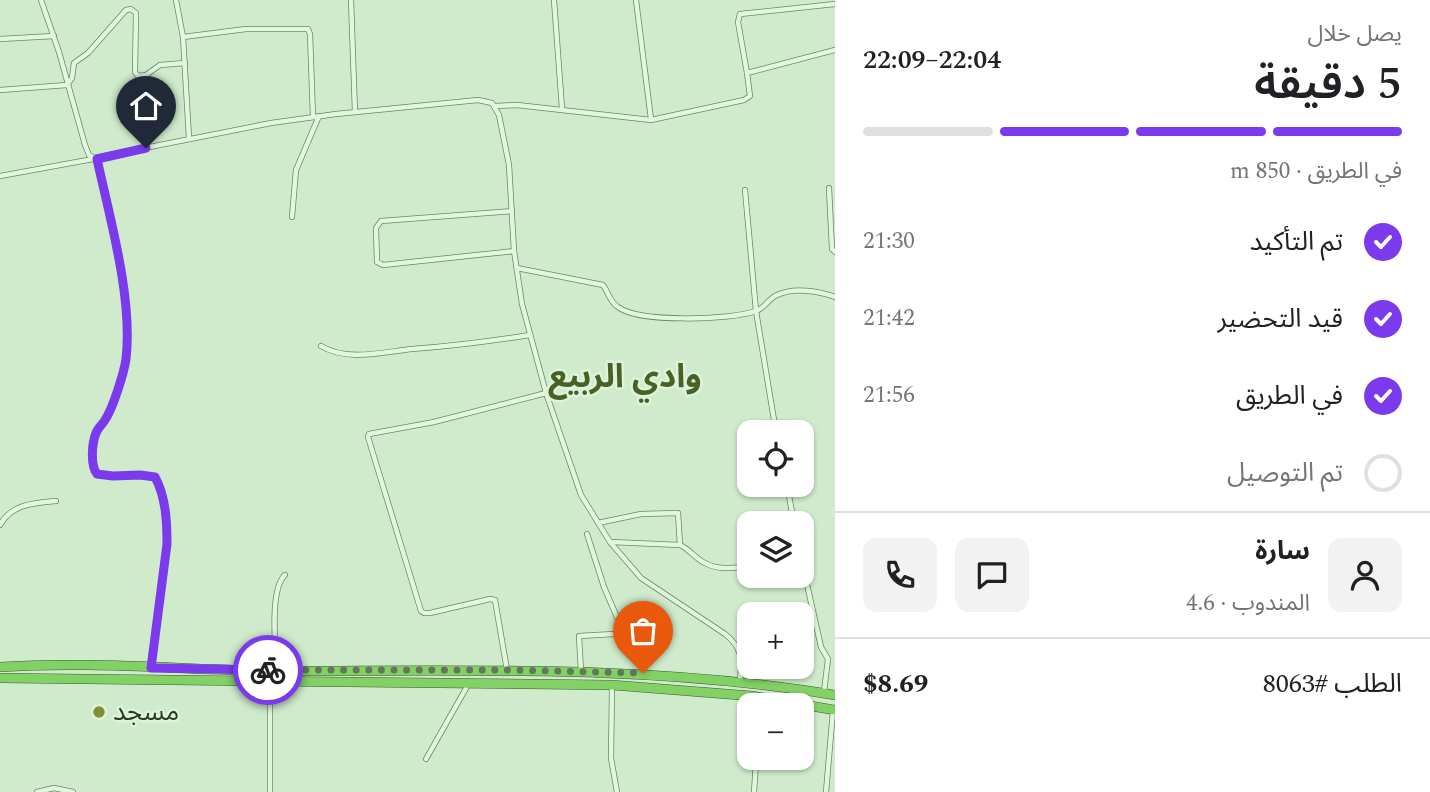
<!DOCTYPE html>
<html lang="ar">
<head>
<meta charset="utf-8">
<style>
  :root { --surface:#fff; --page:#f2f2f2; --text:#202124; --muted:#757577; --line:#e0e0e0; --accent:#7c3aed }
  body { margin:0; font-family:Spectral,"Noto Sans Arabic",serif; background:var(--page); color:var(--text); direction:rtl; height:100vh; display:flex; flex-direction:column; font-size:26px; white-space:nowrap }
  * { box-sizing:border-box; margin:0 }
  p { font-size:23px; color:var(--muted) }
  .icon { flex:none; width:38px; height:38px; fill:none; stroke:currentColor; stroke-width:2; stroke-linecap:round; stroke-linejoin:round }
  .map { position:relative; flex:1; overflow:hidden; direction:ltr }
  .side { display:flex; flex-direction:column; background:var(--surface); width:595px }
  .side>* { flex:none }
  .tools { position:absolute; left:737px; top:420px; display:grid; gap:14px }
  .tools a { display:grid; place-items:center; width:77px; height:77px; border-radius:14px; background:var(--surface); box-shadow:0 2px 5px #0004; font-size:35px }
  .pin { position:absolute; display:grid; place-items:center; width:60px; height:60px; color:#fff; margin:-72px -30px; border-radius:50% 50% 50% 0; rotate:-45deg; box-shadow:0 0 7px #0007 }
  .pin .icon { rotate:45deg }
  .courier { position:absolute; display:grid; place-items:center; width:70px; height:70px; margin:-35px; border:5px solid #7c3aed; border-radius:50%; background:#fff; color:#222; box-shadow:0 2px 9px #0007 }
  .headline em { font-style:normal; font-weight:600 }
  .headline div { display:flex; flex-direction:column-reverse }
  .headline { display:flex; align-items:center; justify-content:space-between; height:119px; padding:0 28px }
  h1 { font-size:46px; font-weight:600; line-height:52px }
  .bar { display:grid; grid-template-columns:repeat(4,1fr); gap:10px 7px; align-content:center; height:84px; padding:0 28px }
  .bar i { height:9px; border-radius:5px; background:var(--line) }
  .bar .on { background:var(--accent) }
  .bar p { grid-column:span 4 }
  .line { display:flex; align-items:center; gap:18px; padding:0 28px; border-top:2px solid var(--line) }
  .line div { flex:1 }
  .round { display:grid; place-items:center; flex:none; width:74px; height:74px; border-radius:14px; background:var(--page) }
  ol { padding:0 28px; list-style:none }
  li { display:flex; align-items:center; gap:21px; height:77px }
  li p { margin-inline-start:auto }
  li .icon { padding:7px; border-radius:50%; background:var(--accent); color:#fff; stroke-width:4 }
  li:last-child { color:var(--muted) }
  li i { width:38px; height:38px; border:4px solid var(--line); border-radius:50% }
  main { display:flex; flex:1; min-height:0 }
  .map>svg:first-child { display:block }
</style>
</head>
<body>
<main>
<section class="side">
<div class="headline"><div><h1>5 دقيقة</h1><p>يصل خلال</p></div><em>22:04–22:09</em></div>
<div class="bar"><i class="on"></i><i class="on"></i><i class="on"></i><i></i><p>في الطريق · 850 m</p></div>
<ol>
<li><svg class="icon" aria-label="check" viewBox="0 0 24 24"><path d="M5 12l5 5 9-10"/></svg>تم التأكيد<p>21:30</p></li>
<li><svg class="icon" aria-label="check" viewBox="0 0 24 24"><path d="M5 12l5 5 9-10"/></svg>قيد التحضير<p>21:42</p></li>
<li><svg class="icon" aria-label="check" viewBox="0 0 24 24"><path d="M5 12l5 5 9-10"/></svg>في الطريق<p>21:56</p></li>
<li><i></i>تم التوصيل</li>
</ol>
<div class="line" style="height:126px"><a class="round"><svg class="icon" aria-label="person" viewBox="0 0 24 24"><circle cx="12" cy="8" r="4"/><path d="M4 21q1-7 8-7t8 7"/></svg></a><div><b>سارة</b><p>المندوب · 4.6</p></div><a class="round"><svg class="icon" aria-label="chat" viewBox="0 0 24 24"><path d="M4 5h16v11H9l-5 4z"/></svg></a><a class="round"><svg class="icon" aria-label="phone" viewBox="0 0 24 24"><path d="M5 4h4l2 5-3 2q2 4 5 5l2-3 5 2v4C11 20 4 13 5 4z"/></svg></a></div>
<div class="line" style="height:91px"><div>الطلب #8063</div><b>$8.69</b></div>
</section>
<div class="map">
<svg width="835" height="792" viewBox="0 0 835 792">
  <rect width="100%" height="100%" fill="#cfebcb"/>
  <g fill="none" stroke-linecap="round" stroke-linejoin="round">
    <!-- street casing -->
    <g stroke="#6b8761" stroke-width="6">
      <g id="street">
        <path d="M41 0 59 52 85 145 89 155 94 158 271 123 336 114 478 100 492 103 499 115 509 165 514 251 522 304 546 393 581 495 610 542 641 578 725 634C743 648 742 660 740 681"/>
        <polyline points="176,0 183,37 189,138"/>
        <polyline points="351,0 355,112"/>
        <polyline points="554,0 562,108"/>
        <polyline points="636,0 651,119"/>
        <polyline points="183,37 246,29 308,29 310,34 313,117"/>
        <polyline points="0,39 54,36"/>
        <polyline points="747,73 738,22 740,14 835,4"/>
        <polyline points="0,90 67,85 72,78 74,63 88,53 126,10 131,9 136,13 135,72 138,76 146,75 160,65 185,63"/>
        <polyline points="496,106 517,105 651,120 744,100 750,96 747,73 835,50"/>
        <path d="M97 159C110 219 133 298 126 359 124 371 112 409 105 420 103 424 98 427 96 433 92 443 90 465 97 474L113 476 140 475 155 477C165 497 167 522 167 544L151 667"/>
        <polyline points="0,176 93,159"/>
        <polyline points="829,188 832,249 835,252"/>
        <polyline points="745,190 756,311 776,432"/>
        <polyline points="512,211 381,221 376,228 377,262 383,265 514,251"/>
        <polyline points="292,217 296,170 319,116"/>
        <path d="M517 268 603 285C609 293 609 301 618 307 639 323 730 320 756 311 765 308 768 299 777 295 794 287 818 291 835 297"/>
        <path d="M321 346C348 362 383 352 412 349 452 346 491 341 530 335"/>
        <polyline points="787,485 794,523"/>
        <polyline points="598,523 641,514 678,513 680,545"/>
        <path d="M0 525C11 504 34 503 56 501"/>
        <path d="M611 542 680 545C689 549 694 557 703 562 718 571 733 568 749 566"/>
        <polyline points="802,562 821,647 828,659 824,692"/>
        <path d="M276 670C276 648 269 590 285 575"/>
        <polyline points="507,670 495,600 490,599 430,613 424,613 421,611 368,437 369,434 434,422 546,393"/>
        <polyline points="581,671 579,636 614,634 617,631 619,622 604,587 587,534"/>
        <polyline points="612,686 611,758 617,792"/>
        <polyline points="749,731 749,748"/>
        <polyline points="426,759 469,683"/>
        <polyline points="37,792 54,788 73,792"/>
        <polyline points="270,792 270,681"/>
        <polyline points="754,792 756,763 754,758"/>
        <polyline points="826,792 833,711"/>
      </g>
    </g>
    <!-- highway casing -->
    <g stroke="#405534" stroke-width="10">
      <g id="highway">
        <path d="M0 667C91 661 184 670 275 671 462 671 650 664 835 695"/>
        <polyline points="0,678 612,685 752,696 835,710"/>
      </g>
    </g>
    <!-- street -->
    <use href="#street" stroke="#e1f6de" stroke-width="4.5"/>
    <!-- highway -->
    <use href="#highway" stroke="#81d165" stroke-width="9"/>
  </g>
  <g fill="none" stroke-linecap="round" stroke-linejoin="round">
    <!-- done -->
    <polyline stroke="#64775d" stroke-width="7" stroke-dasharray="0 12.6" points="268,670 507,670 643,673"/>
    <!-- route -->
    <path stroke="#7c3aed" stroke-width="9" d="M146 148 97 159C110 219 133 298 126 359 124 373 113 408 105 420 103 424 98 427 96 433 92 443 90 465 97 474L113 476 140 475 155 477C166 497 167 522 167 544L151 668 268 670"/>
  </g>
  <!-- markers -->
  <circle fill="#809036" stroke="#ddf3da" stroke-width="2.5" cx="99" cy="712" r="7"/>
  <g text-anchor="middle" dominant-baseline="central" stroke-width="5" stroke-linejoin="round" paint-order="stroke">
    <!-- poi labels -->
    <g font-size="26" fill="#2a3922" stroke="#ddf3da" text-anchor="start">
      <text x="113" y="712">مسجد</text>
    </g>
    <!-- district labels -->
    <g font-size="33" font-weight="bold" fill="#4a6126" stroke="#ddf3da">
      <text x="625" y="377">وادي الربيع</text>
    </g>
  </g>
</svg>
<div class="tools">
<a><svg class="icon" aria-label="locate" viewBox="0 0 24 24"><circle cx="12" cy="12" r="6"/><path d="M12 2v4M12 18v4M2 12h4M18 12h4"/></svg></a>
<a><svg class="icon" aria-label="layers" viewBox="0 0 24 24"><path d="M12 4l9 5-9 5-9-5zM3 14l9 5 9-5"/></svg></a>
<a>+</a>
<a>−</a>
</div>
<div class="pin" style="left:643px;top:673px;background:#ea580c"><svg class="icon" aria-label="bag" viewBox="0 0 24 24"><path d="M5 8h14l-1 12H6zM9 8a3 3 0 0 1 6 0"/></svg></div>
<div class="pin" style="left:146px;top:148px;background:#1f2937"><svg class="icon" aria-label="home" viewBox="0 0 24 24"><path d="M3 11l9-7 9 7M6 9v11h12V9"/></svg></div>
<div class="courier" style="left:268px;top:670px"><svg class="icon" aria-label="bike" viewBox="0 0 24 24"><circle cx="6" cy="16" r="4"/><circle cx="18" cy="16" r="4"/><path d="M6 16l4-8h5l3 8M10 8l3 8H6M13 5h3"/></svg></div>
</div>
</main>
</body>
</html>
